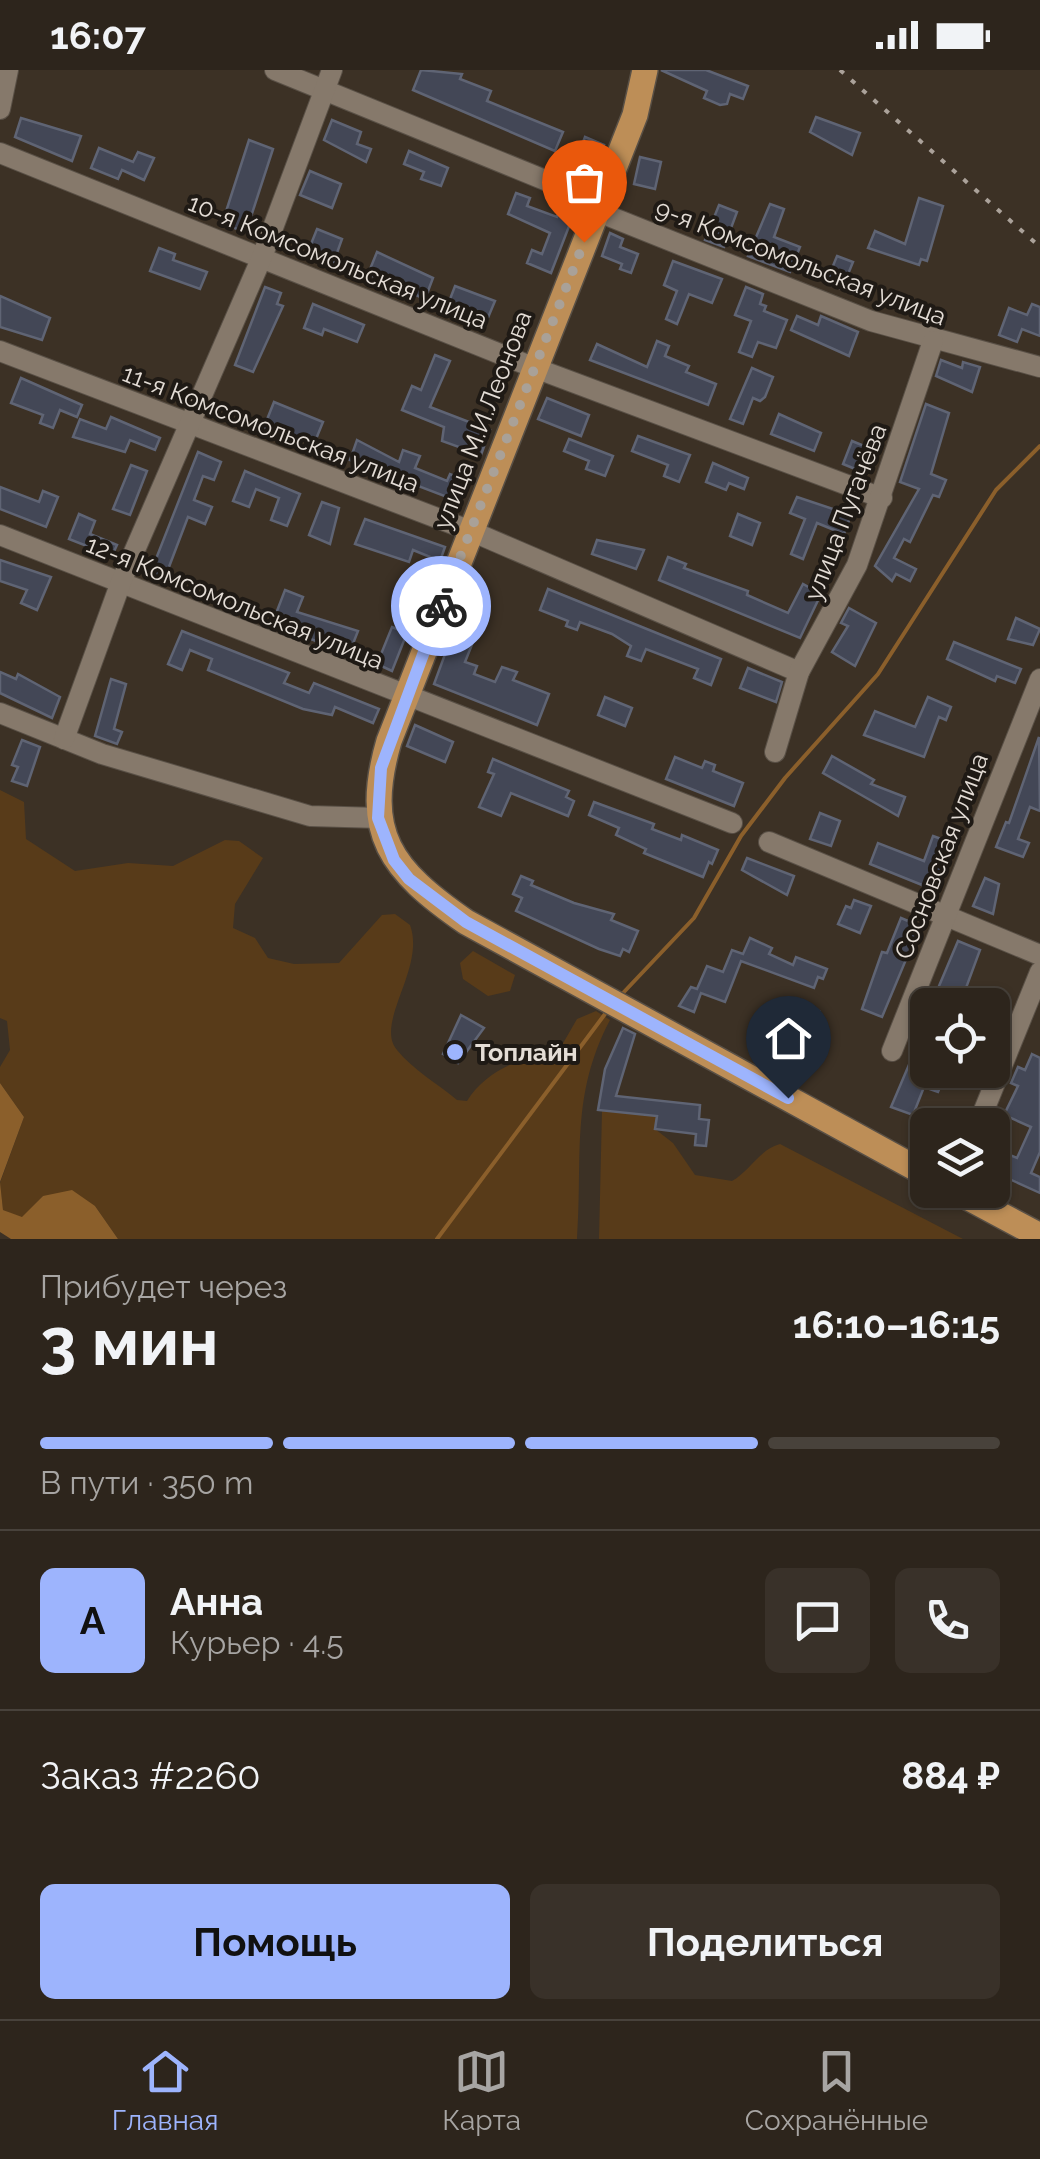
<!DOCTYPE html>
<html lang="ru">
<head>
<meta charset="utf-8">
<style>
  :root { --surface:#2d251c; --page:#393129; --text:#f1f3f6; --muted:#a7a5a3; --line:#48423b; --accent:#9db4fd }
  body { margin:0; font-family:Raleway,sans-serif; background:var(--page); color:var(--text); height:100vh; display:flex; flex-direction:column; font-size:38px; white-space:nowrap }
  * { box-sizing:border-box; margin:0 }
  p { font-size:32px; color:var(--muted) }
  .icon { flex:none; width:55px; height:55px; fill:none; stroke:currentColor; stroke-width:2; stroke-linecap:round; stroke-linejoin:round }
  .map { position:relative; height:1169px; overflow:hidden }
  .side { display:flex; flex-direction:column; background:var(--surface); flex:1 }
  .side>* { flex:none }
  .controls { position:absolute; left:910px; top:918px; display:grid; gap:20px }
  .controls a { display:grid; place-items:center; width:100px; height:100px; border-radius:15px; background:var(--surface); box-shadow:0 2px 8px #0004,0 0 0 2px var(--line); font-size:50px }
  .pin { position:absolute; display:grid; place-items:center; width:85px; height:85px; color:#fff; margin:-102px -42px; border-radius:50% 50% 50% 0; rotate:-45deg; box-shadow:0 0 10px #0007 }
  .pin .icon { rotate:45deg }
  .courier { position:absolute; display:grid; place-items:center; width:100px; height:100px; margin:-50px; border:8px solid #9db4fd; border-radius:50%; background:#fff; color:#222; box-shadow:0 2px 12px #0007 }
  .summary em { font-style:normal; font-weight:700 }
  .summary div { display:flex; flex-direction:column-reverse }
  .summary { display:flex; align-items:center; justify-content:space-between; height:170px; padding:0 40px }
  h1 { font-size:65px; font-weight:700; line-height:75px }
  .bar { display:grid; grid-template-columns:repeat(4,1fr); gap:15px 10px; align-content:center; height:120px; padding:0 40px }
  .bar i { height:12px; border-radius:8px; background:var(--line) }
  .bar .on { background:var(--accent) }
  .bar p { grid-column:span 4 }
  .line { display:flex; align-items:center; gap:25px; padding:0 40px; border-top:2px solid var(--line) }
  .line div { flex:1 }
  .round { display:grid; place-items:center; flex:none; width:105px; height:105px; border-radius:15px; background:var(--page) }
  .primary-button { display:flex; gap:20px; margin-top:auto; padding:20px 40px }
  .primary-button a { flex:1; height:115px; border-radius:15px; background:var(--accent); color:#111; font-size:40px; font-weight:700; line-height:115px; text-align:center }
  .primary-button a+a { background:var(--page); color:var(--text) }
  .status { display:flex; justify-content:space-between; align-items:center; height:70px; padding:0 50px; background:var(--surface); direction:ltr }
  .status svg { height:28px; fill:currentColor }
  .tabs { display:flex; justify-content:space-around; align-items:center; height:140px; border-top:2px solid var(--line); background:var(--surface); font-size:28px; color:var(--muted) }
  .tabs a { display:grid; justify-items:center; gap:5px }
  .tabs .on { color:var(--accent) }
  .map>svg:first-child { display:block }
</style>
</head>
<body>
<div class="status"><b>16:07</b><svg viewBox="0 0 49 12"><path d="M0 12V9h3v3zM5 12V6h3v6zM10 12V3h3v9zM15 12V0h3v12zM26 1h20v11H26zM47 4h2v5h-2z"/></svg></div>
<div class="map">
<svg width="1040" height="1169" viewBox="0 0 1040 1169">
  <rect width="100%" height="100%" fill="#3c3125"/>
  <!-- green -->
  <g fill="#583b19">
    <path d="M0 720 24 732 26 769 75 801 128 793 173 796 225 770 239 771 263 788 235 834 233 858 255 868 268 888 294 894 339 893 382 845 395 844 410 855C426 898 374 953 397 980 412 999 438 1014 457 1030L467 1031C485 1001 524 985 558 982L577 949 596 941 610 950C570 1026 583 1087 577 1169H118L95 1136 43 1126 22 1148 3 1140 0 1113 24 1047 0 1013V997L10 980 7 951 0 948Z"/>
    <polygon points="473,881 515,905 510,921 488,926 463,909 460,893"/>
    <path d="M602 1041 657 1046 655 1059 673 1073 695 1105 732 1111C750 1101 760 1079 780 1074L963 1169H599Z"/>
  </g>
  <!-- water -->
  <polygon fill="#8b5f2b" points="0,1013 24,1047 0,1112 3,1140 22,1147 43,1126 72,1120 95,1136 118,1169 11,1169 0,1162"/>
  <g fill="none" stroke-linecap="round" stroke-linejoin="round">
    <!-- stream -->
    <g stroke="#8b5f2b" stroke-width="4">
      <polyline points="623,923 694,848 741,766 785,708 878,604 996,420 1040,376"/>
      <polyline points="437,1169 605,944"/>
    </g>
  </g>
  <!-- building -->
  <g fill="#434756" stroke="#5f6474" stroke-width="2.5">
    <polygon points="421,0 462,4 460,9 491,21 487,31 563,62 555,81 413,20"/>
    <polygon points="661,0 706,0 748,16 743,29 730,24 727,34 720,35 704,28 707,21"/>
    <polygon points="816,47 860,63 852,85 810,62"/>
    <polygon points="21,48 81,66 72,91 15,67"/>
    <polygon points="332,50 361,62 357,74 371,79 366,92 324,70"/>
    <polygon points="585,67 604,75 594,98 576,91"/>
    <polygon points="249,70 273,79 246,162 222,154"/>
    <polygon points="99,78 133,92 138,82 154,88 144,110 122,100 118,109 91,98"/>
    <polygon points="409,81 448,98 441,116 421,109 424,102 404,94"/>
    <polygon points="640,87 661,92 655,119 634,114"/>
    <polygon points="310,101 341,114 332,138 300,125"/>
    <polygon points="516,123 530,128 527,136 557,147 559,141 573,146 551,203 527,193 532,180 542,184 550,163 508,144"/>
    <polygon points="919,128 943,136 927,191 921,189 919,195 868,178 875,161 905,174"/>
    <polygon points="770,134 784,139 774,167 800,177 790,202 748,186"/>
    <polygon points="719,135 737,142 724,177 705,170"/>
    <polygon points="317,159 342,169 333,194 307,184"/>
    <polygon points="610,163 623,169 620,177 638,184 631,203 620,199 622,194 602,186"/>
    <polygon points="159,178 175,184 173,190 207,202 200,219 150,201"/>
    <polygon points="377,182 433,208 425,229 368,204"/>
    <polygon points="837,186 853,192 842,219 826,213"/>
    <polygon points="673,191 722,209 712,233 689,224 677,254 666,249 677,221 664,215"/>
    <polygon points="455,216 495,231 487,250 447,237"/>
    <polygon points="265,217 281,223 277,234 283,236 253,302 235,295"/>
    <polygon points="746,217 763,224 760,234 766,236 764,241 787,250 776,278 758,272 752,287 739,282 751,251 735,245"/>
    <polygon points="0,226 50,248 42,270 0,257"/>
    <polygon points="313,234 364,255 357,272 324,259 322,265 304,258"/>
    <polygon points="1032,234 1040,237 1040,266 1022,259 1017,272 999,265 1009,238 1027,245"/>
    <polygon points="797,246 818,255 821,246 858,262 849,286 791,260"/>
    <polygon points="657,271 669,276 665,286 689,296 686,302 716,314 708,335 590,290 597,274 647,297"/>
    <polygon points="435,285 450,291 430,337 490,360 481,385 442,371 444,357 402,340 412,316 421,320"/>
    <polygon points="941,290 962,298 963,292 980,297 972,322 936,306"/>
    <polygon points="752,298 773,307 765,327 760,331 753,328 743,354 730,349"/>
    <polygon points="21,308 82,335 77,347 60,340 53,358 40,353 43,345 11,333"/>
    <polygon points="547,328 589,345 581,366 538,349"/>
    <polygon points="274,332 323,352 314,374 264,357"/>
    <polygon points="926,334 949,343 931,404 946,410 939,427 933,425 910,472 904,469 894,488 916,499 910,511 896,504 892,511 875,496 919,419 900,412"/>
    <polygon points="779,344 821,363 814,381 771,364"/>
    <polygon points="111,347 160,368 155,380 130,370 125,382 73,367 80,349 106,359"/>
    <polygon points="638,366 690,385 679,412 664,406 668,395 632,381"/>
    <polygon points="569,369 613,386 605,406 586,399 589,391 564,381"/>
    <polygon points="357,370 399,392 403,380 420,386 415,398 447,411 450,404 468,411 460,432 350,390"/>
    <polygon points="852,371 874,380 865,403 843,394"/>
    <polygon points="198,382 221,392 214,410 203,406 194,430 212,437 205,454 188,447 164,510 150,504"/>
    <polygon points="713,393 748,408 744,419 729,413 726,420 706,412"/>
    <polygon points="131,395 147,401 130,445 113,439"/>
    <polygon points="245,401 300,424 287,456 271,450 279,428 256,419 249,437 233,431"/>
    <polygon points="0,417 39,432 43,421 58,427 46,457 0,439"/>
    <polygon points="797,427 851,445 844,464 817,453 803,489 791,484 805,449 790,443"/>
    <polygon points="322,432 339,438 330,474 309,465"/>
    <polygon points="79,444 95,451 90,464 117,475 112,486 69,469"/>
    <polygon points="738,444 760,453 752,475 730,466"/>
    <polygon points="365,449 445,477 440,491 413,480 409,492 355,474"/>
    <polygon points="597,470 644,480 636,499 592,484"/>
    <polygon points="668,487 686,494 684,498 748,521 747,525 788,543 803,514 821,524 800,568 659,510"/>
    <polygon points="0,490 51,507 37,540 21,533 27,520 0,511"/>
    <polygon points="548,519 721,589 711,615 694,608 698,599 646,579 641,591 627,586 631,576 612,564 580,552 577,560 566,556 568,551 540,540"/>
    <polygon points="285,520 303,527 297,542 358,561 349,584 272,554"/>
    <polygon points="849,538 876,553 855,596 832,582 848,556 841,553"/>
    <polygon points="1016,548 1040,559 1033,575 1008,569"/>
    <polygon points="458,549 479,557 465,592 477,596 474,604 495,612 502,597 517,602 513,610 549,624 537,655 434,614"/>
    <polygon points="392,557 407,563 392,601 377,594"/>
    <polygon points="182,561 289,603 284,613 309,623 314,613 379,639 373,653 335,637 332,645 303,639 208,600 212,589 190,580 182,600 168,594"/>
    <polygon points="954,572 1021,599 1015,613 997,606 995,611 947,589"/>
    <polygon points="748,598 782,612 776,632 740,618"/>
    <polygon points="0,602 16,609 18,604 60,627 52,648 0,623"/>
    <polygon points="111,609 126,614 114,659 122,662 117,674 95,666"/>
    <polygon points="605,627 632,638 625,656 598,645"/>
    <polygon points="928,627 951,637 946,650 939,647 924,687 864,665 875,641 915,657"/>
    <polygon points="415,655 453,672 445,692 407,676"/>
    <polygon points="1039,667 1040,741 1030,737 1018,769 1029,773 1023,787 996,777 1006,752 1009,753"/>
    <polygon points="22,670 40,677 27,716 12,711 18,697 12,695"/>
    <polygon points="832,686 874,710 871,714 905,727 898,746 823,703"/>
    <polygon points="675,687 702,698 705,691 715,695 713,701 743,713 734,736 666,709"/>
    <polygon points="493,689 569,721 566,727 574,731 568,746 511,723 501,746 479,737 494,704 488,702"/>
    <polygon points="594,732 654,754 652,759 681,770 682,765 718,780 712,794 709,792 703,807 644,783 646,779 616,765 619,758 589,745"/>
    <polygon points="820,743 840,751 831,776 810,769"/>
    <polygon points="933,766 955,774 937,821 870,794 878,773 924,791"/>
    <polygon points="747,788 794,806 787,825 742,800"/>
    <polygon points="521,806 533,811 531,815 574,833 614,844 611,850 638,861 629,882 623,879 620,886 599,879 516,841 522,828 513,824"/>
    <polygon points="985,808 999,814 993,844 973,836"/>
    <polygon points="854,830 871,836 860,863 838,854 846,836 851,838"/>
    <polygon points="901,848 920,856 882,947 862,939 882,882 887,883"/>
    <polygon points="750,868 772,878 769,884 793,895 796,887 827,899 823,909 818,907 814,918 741,891 725,932 701,923 694,942 679,936 691,917 697,919 707,896 723,902 732,880 743,884"/>
    <polygon points="958,871 980,880 963,926 985,935 931,935"/>
    <polygon points="799,930 819,941 807,967 786,958"/>
    <polygon points="461,945 484,958 458,993 443,984"/>
    <polygon points="928,950 928,1000 946,1003 938,1022 924,1017 913,1045 891,1037"/>
    <polygon points="623,958 635,964 616,1026 700,1035 699,1049 709,1050 706,1076 695,1075 696,1064 655,1059 657,1046 598,1040 605,999"/>
    <polygon points="1032,984 1040,988 1040,1082 1031,1103 1040,1107 1040,1123 996,1103 1005,1083 1017,1088 1031,1057 1004,1045 1018,1016 1011,1013 1018,997 1025,1000"/>
  </g>
  <g fill="none" stroke-linecap="round" stroke-linejoin="round">
    <!-- minor casing -->
    <g stroke="#595046" stroke-width="22">
      <g id="minor">
        <polyline points="275,0 562,117 596,141 871,251 1040,297"/>
        <polyline points="0,39 8,0"/>
        <polyline points="0,83 535,298 882,428"/>
        <polyline points="0,281 471,461 799,602"/>
        <polyline points="0,465 732,753"/>
        <polyline points="0,643 102,684 310,746 379,748"/>
        <polyline points="64,669 121,512 262,187 332,0"/>
        <polyline points="775,682 799,602 857,495 933,271"/>
        <polyline points="769,772 1040,885"/>
        <polyline points="892,981 1040,609"/>
        <polyline points="978,1055 1040,902"/>
      </g>
    </g>
    <!-- major casing -->
    <g stroke="#595046" stroke-width="28">
      <g id="major">
        <path d="M645 0 635 45 389 671C362 764 391 800 466 852L928 1105"/>
        <polyline points="954,1120 1040,1166"/>
      </g>
    </g>
    <!-- minor -->
    <use href="#minor" stroke="#86796b" stroke-width="20"/>
    <!-- major -->
    <use href="#major" stroke="#bd8e57" stroke-width="25"/>
    <!-- rail -->
    <polyline stroke="#aba29a" stroke-width="4" stroke-dasharray="5 10" stroke-linecap="butt" points="840,0 1040,177"/>
  </g>
  <g fill="none" stroke-linecap="round" stroke-linejoin="round">
    <!-- done -->
    <polyline stroke="#a9a198" stroke-width="10" stroke-dasharray="0 18" points="441,536 584,172"/>
    <!-- route -->
    <polyline stroke="#9db4fd" stroke-width="12" points="441,536 381,698 378,748 394,790 409,809 466,852 788,1028"/>
  </g>
  <!-- markers -->
  <circle fill="#9db4fd" stroke="#1f1a15" stroke-width="4" cx="455" cy="982" r="10"/>
  <g text-anchor="middle" dominant-baseline="central" stroke-width="8" stroke-linejoin="round" paint-order="stroke">
    <!-- street labels -->
    <g font-size="25" fill="#e4ddd6" stroke="#1f1a15">
      <text transform="translate(338 191) rotate(22)">10-я Комсомольская улица</text>
      <text transform="translate(801 192) rotate(21)">9-я Комсомольская улица</text>
      <text transform="translate(482 350) rotate(-69)">улица М.И.Леонова</text>
      <text transform="translate(271 358) rotate(21)">11-я Комсомольская улица</text>
      <text transform="translate(845 442) rotate(-69)">улица Пугачёва</text>
      <text transform="translate(235 532) rotate(22)">12-я Комсомольская улица</text>
      <text transform="translate(941 786) rotate(-69)">Сосновская улица</text>
    </g>
    <!-- poi labels -->
    <g font-size="25" font-weight="bold" fill="#e4ddd6" stroke="#1f1a15" text-anchor="start">
      <text x="475" y="982">Топлайн</text>
    </g>
  </g>
</svg>
<div class="controls">
<a><svg class="icon" aria-label="locate" viewBox="0 0 24 24"><circle cx="12" cy="12" r="6"/><path d="M12 2v4M12 18v4M2 12h4M18 12h4"/></svg></a>
<a><svg class="icon" aria-label="layers" viewBox="0 0 24 24"><path d="M12 4l9 5-9 5-9-5zM3 14l9 5 9-5"/></svg></a>
</div>
<div class="pin" style="left:584px;top:172px;background:#ea580c"><svg class="icon" aria-label="bag" viewBox="0 0 24 24"><path d="M5 8h14l-1 12H6zM9 8a3 3 0 0 1 6 0"/></svg></div>
<div class="pin" style="left:788px;top:1028px;background:#1f2937"><svg class="icon" aria-label="home" viewBox="0 0 24 24"><path d="M3 11l9-7 9 7M6 9v11h12V9"/></svg></div>
<div class="courier" style="left:441px;top:536px"><svg class="icon" aria-label="bike" viewBox="0 0 24 24"><circle cx="6" cy="16" r="4"/><circle cx="18" cy="16" r="4"/><path d="M6 16l4-8h5l3 8M10 8l3 8H6M13 5h3"/></svg></div>
</div>
<section class="side">
<div class="summary"><div><h1>3 мин</h1><p>Прибудет через</p></div><em>16:10–16:15</em></div>
<div class="bar"><i class="on"></i><i class="on"></i><i class="on"></i><i></i><p>В пути · 350 m</p></div>
<div class="line" style="height:180px"><b class="round" style="background:var(--accent);color:#111">А</b><div><b>Анна</b><p>Курьер · 4.5</p></div><a class="round"><svg class="icon" aria-label="chat" viewBox="0 0 24 24"><path d="M4 5h16v11H9l-5 4z"/></svg></a><a class="round"><svg class="icon" aria-label="phone" viewBox="0 0 24 24"><path d="M5 4h4l2 5-3 2q2 4 5 5l2-3 5 2v4C11 20 4 13 5 4z"/></svg></a></div>
<div class="line" style="height:130px"><div>Заказ #2260</div><b>884 ₽</b></div>
<div class="primary-button"><a>Помощь</a><a>Поделиться</a></div>
</section>
<nav class="tabs">
<a class="on"><svg class="icon" aria-label="home" viewBox="0 0 24 24"><path d="M3 11l9-7 9 7M6 9v11h12V9"/></svg>Главная</a>
<a><svg class="icon" aria-label="map" viewBox="0 0 24 24"><path d="M3 6l6-2 6 2 6-2v14l-6 2-6-2-6 2zM9 4v14M15 6v14"/></svg>Карта</a>
<a><svg class="icon" aria-label="saved" viewBox="0 0 24 24"><path d="M7 4h10v16l-5-4-5 4z"/></svg>Сохранённые</a>
</nav>
</body>
</html>
